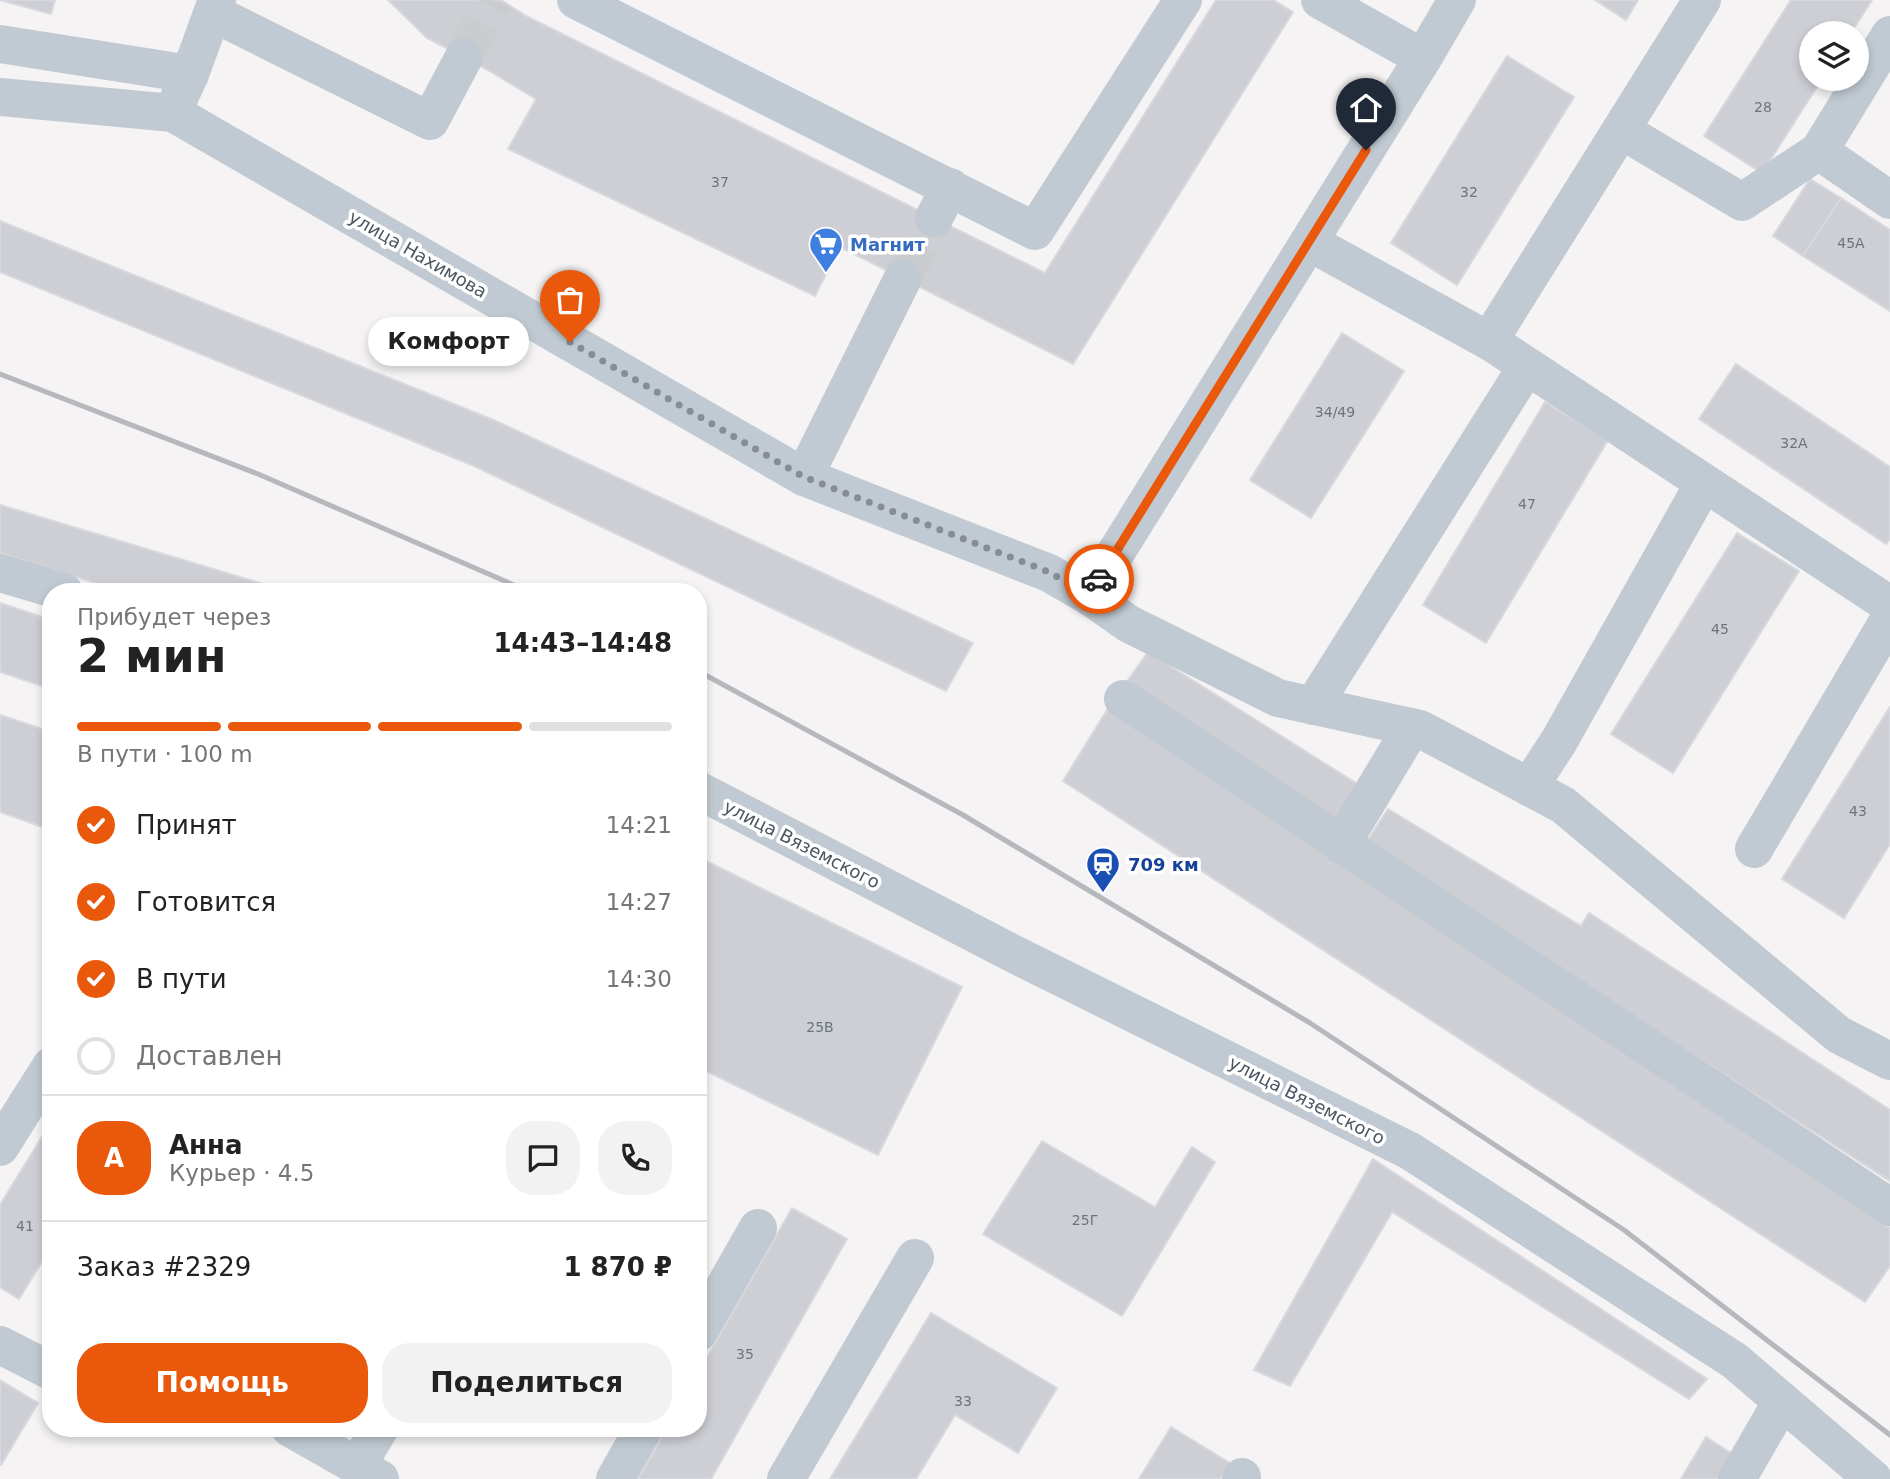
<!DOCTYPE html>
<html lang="ru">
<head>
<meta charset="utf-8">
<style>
  :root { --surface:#fff; --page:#f2f2f2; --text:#222; --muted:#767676; --line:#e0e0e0; --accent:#ea580c }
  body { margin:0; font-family:"DejaVu Sans",sans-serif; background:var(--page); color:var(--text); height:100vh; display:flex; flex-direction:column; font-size:26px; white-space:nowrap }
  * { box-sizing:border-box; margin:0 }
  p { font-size:23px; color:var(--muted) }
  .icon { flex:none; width:38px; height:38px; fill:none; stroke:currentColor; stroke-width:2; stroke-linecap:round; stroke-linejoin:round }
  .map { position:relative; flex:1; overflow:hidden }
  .drawer { position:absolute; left:42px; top:583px; width:665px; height:854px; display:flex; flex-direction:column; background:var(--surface); border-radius:28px; box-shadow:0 4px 10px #0003 }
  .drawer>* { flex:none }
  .buttons { position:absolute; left:1799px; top:21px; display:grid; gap:14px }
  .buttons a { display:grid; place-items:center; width:70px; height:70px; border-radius:50%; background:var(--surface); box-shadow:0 4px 10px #0003; font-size:35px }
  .pin { position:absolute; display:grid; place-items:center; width:60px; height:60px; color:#fff; margin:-72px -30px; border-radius:50% 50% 50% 0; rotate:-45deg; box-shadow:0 0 7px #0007 }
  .pin .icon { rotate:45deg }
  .courier { position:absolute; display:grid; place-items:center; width:70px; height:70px; margin:-35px; border:5px solid #ea580c; border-radius:50%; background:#fff; color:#222; box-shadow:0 2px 9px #0007 }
  .bubble { position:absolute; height:49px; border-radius:24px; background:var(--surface); box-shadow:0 4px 10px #0003; font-size:23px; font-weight:700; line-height:49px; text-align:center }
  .head em { font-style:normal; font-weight:700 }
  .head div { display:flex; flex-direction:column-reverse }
  .head { display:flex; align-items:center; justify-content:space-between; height:119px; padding:0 35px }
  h1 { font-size:46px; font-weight:700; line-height:52px }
  .bar { display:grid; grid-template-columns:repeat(4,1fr); gap:10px 7px; align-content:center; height:84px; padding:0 35px }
  .bar i { height:9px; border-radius:5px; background:var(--line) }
  .bar .selected { background:var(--accent) }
  .bar p { grid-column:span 4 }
  .line { display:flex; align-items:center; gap:18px; padding:0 35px; border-top:2px solid var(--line) }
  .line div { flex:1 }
  .round { display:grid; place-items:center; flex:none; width:74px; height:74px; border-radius:28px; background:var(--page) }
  ol { padding:0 35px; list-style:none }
  li { display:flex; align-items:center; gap:21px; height:77px }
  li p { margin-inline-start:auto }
  li .icon { padding:7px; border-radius:50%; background:var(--accent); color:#fff; stroke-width:4 }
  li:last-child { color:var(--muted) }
  li i { width:38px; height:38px; border:4px solid var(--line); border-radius:50% }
  .primary-button { display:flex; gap:14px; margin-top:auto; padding:14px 35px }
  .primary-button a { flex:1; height:80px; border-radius:28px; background:var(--accent); color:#fff; font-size:28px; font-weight:700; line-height:80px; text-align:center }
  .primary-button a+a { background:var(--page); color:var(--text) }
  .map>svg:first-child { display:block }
</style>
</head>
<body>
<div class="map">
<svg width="1890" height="1479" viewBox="0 0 1890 1479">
  <rect width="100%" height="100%" fill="#f5f3f3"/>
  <!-- building -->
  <g fill="#cdcfd5" stroke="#d7d9de" stroke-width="2">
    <polygon points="0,0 55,0 51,14"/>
    <polygon points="388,0 501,0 526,16 1045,273 1216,0 1273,0 1293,12 1073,364 840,247 815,296 508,149 536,99 486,69 427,38"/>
    <polygon points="1595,0 1638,0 1626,20"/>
    <polygon points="1791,0 1872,0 1851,33 1811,33 1811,79 1822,79 1762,173 1704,136"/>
    <polygon points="1507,56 1574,97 1457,285 1391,243"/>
    <polygon points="1810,179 1841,198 1803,256 1773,236"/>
    <polygon points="1841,198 1890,230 1890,311 1803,256"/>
    <polygon points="0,221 496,421 973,643 946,691 474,466 0,272"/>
    <polygon points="1342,333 1404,371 1311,518 1250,480"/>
    <polygon points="1736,364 1890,467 1890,539 1886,544 1699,419"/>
    <polygon points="1545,402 1608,440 1486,643 1423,605"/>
    <polygon points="0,505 280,589 280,592 124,592 0,553"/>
    <polygon points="1737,533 1799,571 1673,773 1611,734"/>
    <polygon points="0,603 51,620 51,689 0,672"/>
    <polygon points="1148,652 1359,785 1335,823 1123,687"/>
    <polygon points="1109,707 1890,1228 1890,1266 1865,1302 1063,781"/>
    <polygon points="1890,707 1890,844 1844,918 1782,879"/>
    <polygon points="0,715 51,732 51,830 0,812"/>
    <polygon points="1388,809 1581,926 1589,913 1890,1110 1890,1181 1365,844"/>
    <polygon points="698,857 962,987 878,1155 698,1067"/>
    <polygon points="51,1122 51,1247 19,1299 0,1287 0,1205"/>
    <polygon points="1042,1141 1155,1207 1192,1147 1215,1162 1122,1316 983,1234"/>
    <polygon points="1373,1159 1707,1379 1689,1399 1392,1212 1290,1386 1254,1370"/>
    <polygon points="792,1208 847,1239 711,1479 638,1479 667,1428 698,1428 698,1373"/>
    <polygon points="931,1313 1057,1388 1018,1453 955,1415 916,1479 830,1479"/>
    <polygon points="0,1380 38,1403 1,1465 0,1465"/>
    <polygon points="1171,1427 1230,1463 1220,1479 1139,1479"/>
    <polygon points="1706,1437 1734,1455 1720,1479 1681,1479"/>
  </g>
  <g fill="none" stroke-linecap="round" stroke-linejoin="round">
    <!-- minor-tunnel -->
    <g stroke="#caccce" stroke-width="38" stroke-dasharray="38 19" stroke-linecap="butt">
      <polyline points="464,57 493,0"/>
      <polyline points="903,278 934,218"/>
    </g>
    <!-- minor -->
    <g stroke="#c1cad2" stroke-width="38">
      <polyline points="576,0 1035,231 1183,0"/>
      <polyline points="1320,0 1423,58"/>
      <polyline points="213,13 430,121 464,57"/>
      <polyline points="1890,35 1819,151 1890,200"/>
      <polyline points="0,44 190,74"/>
      <polyline points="0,97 173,113 804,477 1049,573 1089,596 1423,58 1457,0"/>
      <polyline points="179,98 190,74 217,0"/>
      <polyline points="1621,130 1742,202 1819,151"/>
      <polyline points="934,218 950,187"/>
      <polyline points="1309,242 1489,341 1702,0"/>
      <polyline points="1489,341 1890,605"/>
      <polyline points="804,477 903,278"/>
      <polyline points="0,573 64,592"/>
      <polyline points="1089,596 1129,624 1278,698 1420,729 1563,805 1839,1035 1890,1061"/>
      <polyline points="1123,699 1890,1207"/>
      <polyline points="1313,706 1527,366"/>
      <polyline points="1529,787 1559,741 1704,483"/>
      <polyline points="698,790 1010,952 1410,1151 1735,1361 1873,1479"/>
      <polyline points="1341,845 1412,727"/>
      <polyline points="1754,849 1890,618"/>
      <polyline points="0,1147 51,1066"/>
      <polyline points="698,1333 758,1228"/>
      <polyline points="0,1345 51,1371"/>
      <polyline points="290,1428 380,1479"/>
      <polyline points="357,1466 380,1428"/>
      <polyline points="615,1479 644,1428"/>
      <polyline points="786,1479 915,1258"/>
      <polyline points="1241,1479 1242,1477"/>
      <polyline points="1737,1479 1782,1401"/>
    </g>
    <!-- rail -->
    <g stroke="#b5b8bd" stroke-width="5">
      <polyline points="0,374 258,474 530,592"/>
      <polyline points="698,671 963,815 1310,1023 1624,1230 1890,1435"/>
    </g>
  </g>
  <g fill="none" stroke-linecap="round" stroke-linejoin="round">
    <!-- done -->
    <polyline stroke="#868d94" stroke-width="7" stroke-dasharray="0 12.6" points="570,342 804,477 1049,572 1089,596 1099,579"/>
    <!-- route -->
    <polyline stroke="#ea580c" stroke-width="9" points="1099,579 1366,150"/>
  </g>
  <!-- icons -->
  <defs>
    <g id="supermarket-pin" transform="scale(1.75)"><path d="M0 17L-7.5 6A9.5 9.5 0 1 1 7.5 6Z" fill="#3f7fe0" stroke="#fff"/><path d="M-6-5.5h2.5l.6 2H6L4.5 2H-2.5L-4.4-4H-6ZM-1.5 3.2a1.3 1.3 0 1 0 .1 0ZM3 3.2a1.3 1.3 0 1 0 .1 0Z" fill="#fff"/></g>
    <g id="station-pin" transform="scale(1.75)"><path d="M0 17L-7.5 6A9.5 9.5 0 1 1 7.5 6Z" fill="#1a4fb4" stroke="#fff"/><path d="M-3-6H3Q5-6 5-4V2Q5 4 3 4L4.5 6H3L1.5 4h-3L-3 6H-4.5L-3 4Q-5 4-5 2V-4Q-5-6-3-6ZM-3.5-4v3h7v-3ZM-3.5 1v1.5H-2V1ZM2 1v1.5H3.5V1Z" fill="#fff"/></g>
  </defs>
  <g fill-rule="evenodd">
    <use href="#supermarket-pin" x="826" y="244"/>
    <use href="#station-pin" x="1103" y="864"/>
  </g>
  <g text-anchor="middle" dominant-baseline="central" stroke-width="7" stroke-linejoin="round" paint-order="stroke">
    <!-- number labels -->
    <g font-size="14" fill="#6b747e">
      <text x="1763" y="107">28</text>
      <text x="720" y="182">37</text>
      <text x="1469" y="192">32</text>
      <text x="1851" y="243">45А</text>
      <text x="1335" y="412">34/49</text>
      <text x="1794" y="443">32А</text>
      <text x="1527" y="504">47</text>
      <text x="1720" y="629">45</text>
      <text x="1858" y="811">43</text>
      <text x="820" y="1027">25В</text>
      <text x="1085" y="1220">25Г</text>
      <text x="25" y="1226">41</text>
      <text x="745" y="1354">35</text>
      <text x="963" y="1401">33</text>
    </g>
    <!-- shop labels -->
    <g font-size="18" font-weight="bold" fill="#366cbe" stroke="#fff" text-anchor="start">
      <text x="850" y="244">Магнит</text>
    </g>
    <!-- street labels -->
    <g font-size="18" fill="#4a5661" stroke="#fff">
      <text transform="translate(418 254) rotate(30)">улица Нахимова</text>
      <text transform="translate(802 844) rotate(27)">улица Вяземского</text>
      <text transform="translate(1307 1100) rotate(27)">улица Вяземского</text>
    </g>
    <!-- transit labels -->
    <g font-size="18" font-weight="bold" fill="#164399" stroke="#fff" text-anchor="start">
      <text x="1128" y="864">709 км</text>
    </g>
  </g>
</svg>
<div class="buttons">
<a><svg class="icon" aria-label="layers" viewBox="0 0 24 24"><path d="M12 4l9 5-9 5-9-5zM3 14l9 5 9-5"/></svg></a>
</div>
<div class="pin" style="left:570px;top:342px;background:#ea580c"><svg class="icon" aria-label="bag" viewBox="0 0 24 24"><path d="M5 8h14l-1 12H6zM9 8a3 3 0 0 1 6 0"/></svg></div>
<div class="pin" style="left:1366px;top:150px;background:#1f2937"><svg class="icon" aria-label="home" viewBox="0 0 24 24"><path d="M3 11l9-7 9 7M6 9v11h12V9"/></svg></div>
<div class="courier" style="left:1099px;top:579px"><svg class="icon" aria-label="car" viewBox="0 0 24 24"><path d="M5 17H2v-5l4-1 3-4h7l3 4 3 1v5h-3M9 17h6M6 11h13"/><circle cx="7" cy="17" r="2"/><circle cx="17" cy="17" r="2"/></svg></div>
<div class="bubble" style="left:368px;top:317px;width:161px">Комфорт</div>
<section class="drawer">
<div class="head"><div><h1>2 мин</h1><p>Прибудет через</p></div><em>14:43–14:48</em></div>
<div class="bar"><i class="selected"></i><i class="selected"></i><i class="selected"></i><i></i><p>В пути · 100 m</p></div>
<ol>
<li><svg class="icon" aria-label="check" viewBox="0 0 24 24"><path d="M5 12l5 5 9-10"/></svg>Принят<p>14:21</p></li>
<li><svg class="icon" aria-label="check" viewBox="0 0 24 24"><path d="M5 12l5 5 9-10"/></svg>Готовится<p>14:27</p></li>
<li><svg class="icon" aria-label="check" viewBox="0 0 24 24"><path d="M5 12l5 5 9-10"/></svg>В пути<p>14:30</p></li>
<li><i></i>Доставлен</li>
</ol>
<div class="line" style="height:126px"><b class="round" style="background:var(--accent);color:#fff">А</b><div><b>Анна</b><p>Курьер · 4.5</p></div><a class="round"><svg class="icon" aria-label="chat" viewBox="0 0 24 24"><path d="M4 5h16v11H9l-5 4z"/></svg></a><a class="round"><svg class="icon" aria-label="phone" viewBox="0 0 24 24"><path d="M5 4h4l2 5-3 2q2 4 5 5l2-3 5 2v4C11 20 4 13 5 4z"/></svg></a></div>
<div class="line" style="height:91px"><div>Заказ #2329</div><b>1 870 ₽</b></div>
<div class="primary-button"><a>Помощь</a><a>Поделиться</a></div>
</section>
</div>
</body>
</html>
